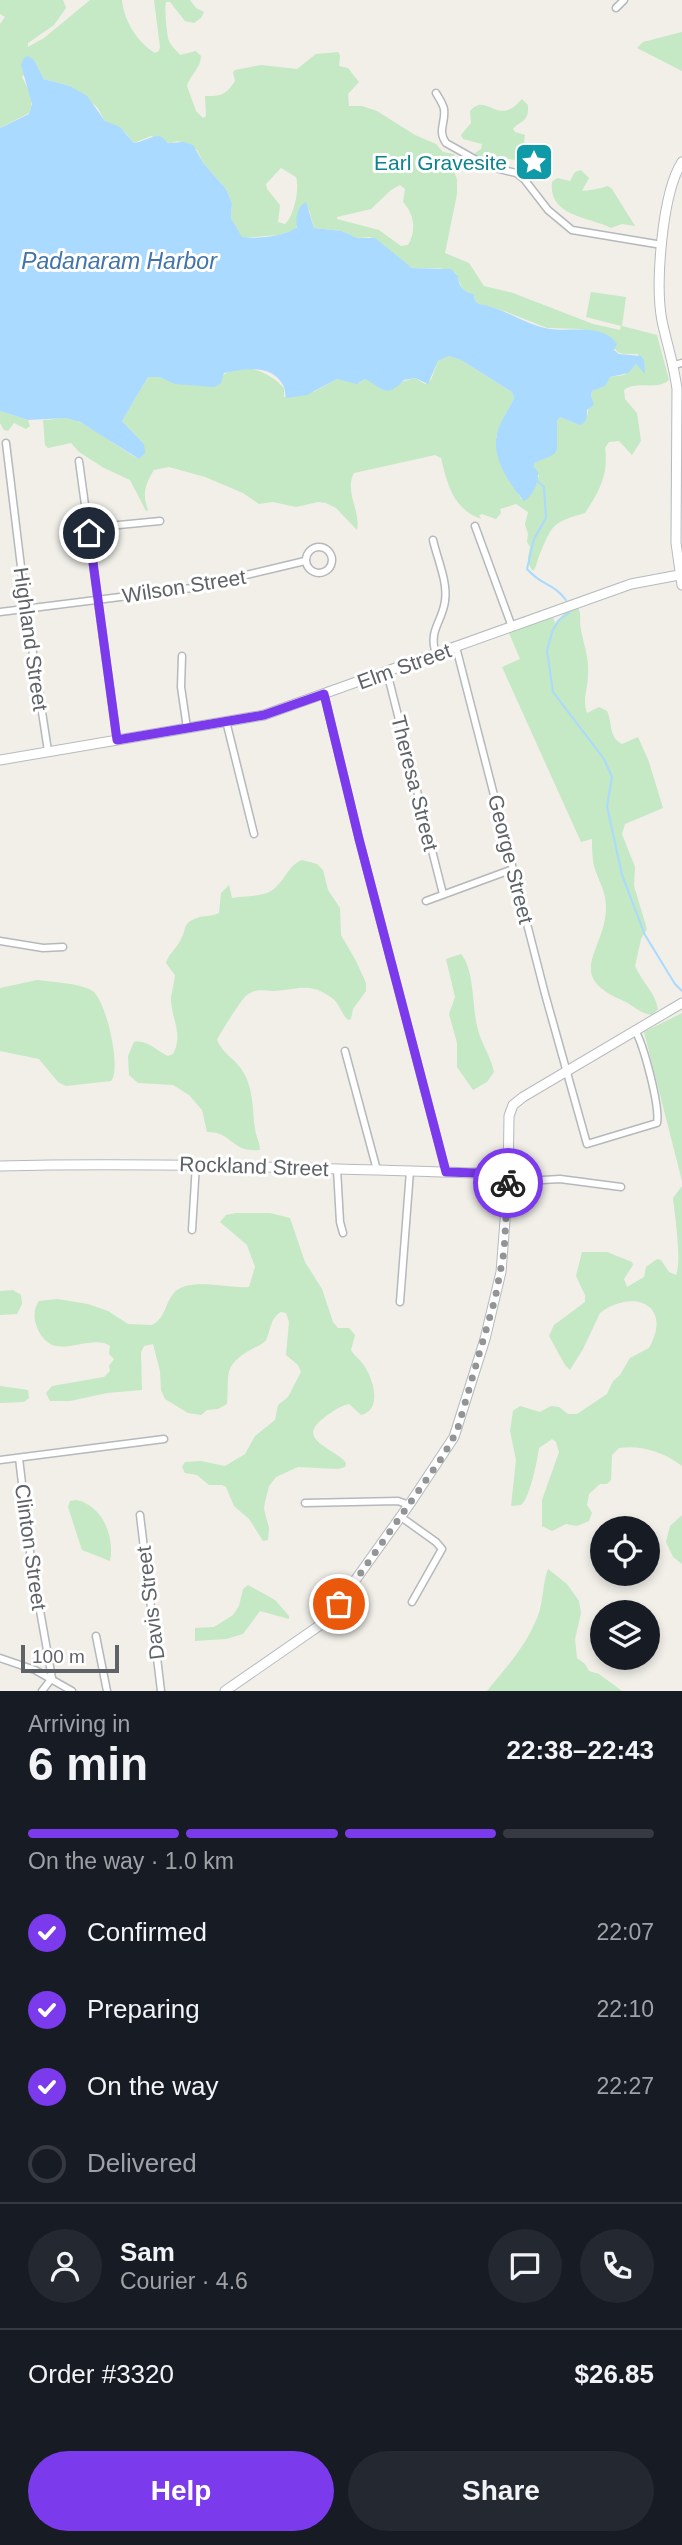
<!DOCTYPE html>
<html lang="en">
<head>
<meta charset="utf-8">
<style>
  :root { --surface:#171b24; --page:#242831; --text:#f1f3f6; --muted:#9ea1a6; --line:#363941; --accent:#7c3aed }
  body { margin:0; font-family:Helvetica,sans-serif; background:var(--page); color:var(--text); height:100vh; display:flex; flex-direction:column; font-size:26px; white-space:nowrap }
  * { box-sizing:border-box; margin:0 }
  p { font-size:23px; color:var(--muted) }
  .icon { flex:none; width:38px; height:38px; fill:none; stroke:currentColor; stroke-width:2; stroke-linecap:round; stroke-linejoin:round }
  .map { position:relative; height:1691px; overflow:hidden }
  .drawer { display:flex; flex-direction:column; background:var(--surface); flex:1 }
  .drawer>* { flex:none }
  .buttons { position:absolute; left:590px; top:1516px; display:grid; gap:14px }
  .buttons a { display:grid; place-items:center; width:70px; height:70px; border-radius:50%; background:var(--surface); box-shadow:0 4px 10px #0003; font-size:35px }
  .scale { position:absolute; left:21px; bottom:18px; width:98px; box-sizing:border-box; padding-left:7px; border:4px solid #5f6368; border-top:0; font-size:19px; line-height:24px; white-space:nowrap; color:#5f6368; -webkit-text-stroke:5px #fff; paint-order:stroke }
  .pin { position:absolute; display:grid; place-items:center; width:60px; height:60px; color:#fff; margin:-30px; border:4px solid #fff; border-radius:50%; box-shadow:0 2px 7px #0007 }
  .courier { position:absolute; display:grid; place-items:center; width:70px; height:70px; margin:-35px; border:5px solid #7c3aed; border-radius:50%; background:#fff; color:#222; box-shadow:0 2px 9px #0007 }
  .head em { font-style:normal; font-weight:800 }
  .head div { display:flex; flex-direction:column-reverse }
  .head { display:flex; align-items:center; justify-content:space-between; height:119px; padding:0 28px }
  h1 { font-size:46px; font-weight:800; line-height:52px }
  .bar { display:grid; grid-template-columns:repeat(4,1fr); gap:10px 7px; align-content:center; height:84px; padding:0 28px }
  .bar i { height:9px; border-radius:5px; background:var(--line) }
  .bar .on { background:var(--accent) }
  .bar p { grid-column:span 4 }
  .line { display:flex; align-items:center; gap:18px; padding:0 28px; border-top:2px solid var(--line) }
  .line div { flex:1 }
  .round { display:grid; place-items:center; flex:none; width:74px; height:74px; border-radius:37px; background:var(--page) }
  ol { padding:0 28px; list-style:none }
  li { display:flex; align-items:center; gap:21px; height:77px }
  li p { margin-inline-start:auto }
  li .icon { padding:7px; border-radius:50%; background:var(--accent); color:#fff; stroke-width:4 }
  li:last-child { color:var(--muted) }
  li i { width:38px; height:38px; border:4px solid var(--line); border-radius:50% }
  .action { display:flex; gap:14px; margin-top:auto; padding:14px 28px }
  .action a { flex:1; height:80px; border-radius:42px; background:var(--accent); color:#fff; font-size:28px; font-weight:800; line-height:80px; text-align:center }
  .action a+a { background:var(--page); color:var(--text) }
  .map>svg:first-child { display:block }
</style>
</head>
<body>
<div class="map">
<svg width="682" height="1691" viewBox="0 0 682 1691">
  <rect width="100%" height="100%" fill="#f1efe8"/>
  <!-- green -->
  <g fill="#c5e8c5" fill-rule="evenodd">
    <path d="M0 0H63L66 8 54 25 28 43V47L44 38 90 0H122C124 21 137 42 155 53L159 51 160 47 154 0H190L196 8 204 12 201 18 194 23 185 21 170 2H166C164 7 167 36 169 41 171 46 177 51 180 55L196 51 201 56C201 68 190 75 187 86L196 111 203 118 206 116 205 96C221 96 225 96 235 81L233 72 235 70 261 65 297 69 316 54 338 52 340 55 339 66 348 68 359 82 348 94 349 106H362L377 111 415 135 436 144 443 152 454 154 456 159 452 165 457 180V194L445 253 469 263 484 286 513 293 593 324 620 330 621 326 586 317 591 292 626 297 622 326 657 335 669 380C657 391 637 380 624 390L625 399 637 413 641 441 632 455 619 441 609 442 605 448C609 474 599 492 585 513 552 523 553 523 539 556 537 561 537 566 533 571 526 563 528 557 530 547L527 542 528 534 525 524 528 512 516 504 500 509 501 513 496 519 482 514 479 515 481 519C453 509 447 483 441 458L435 455 354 473C344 491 361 512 357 530L336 508 326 503 318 502 296 507 273 502 259 504 243 493 205 477 169 467 154 470C145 484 142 494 148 510L146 511 130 480 104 468 79 452 71 443 48 448 45 445 43 420C51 420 58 418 65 418 84 419 119 449 139 459L144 444 122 421 148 377H159L166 380 221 377C240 359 269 371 284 388V397L314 392 337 379 359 383 365 379 401 382 415 378 425 384 431 380 438 361 449 356 461 360 512 392 514 398 496 437 498 454 521 499 539 476 534 467V463L557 450V421L560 417 579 425 587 417 592 391 604 386 610 377 624 375 636 364 639 365 638 354C619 354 616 356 610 337L582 329 547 328 507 312 479 304 475 301 474 294 463 291 456 273 440 268H412L370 237 357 238 342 231 314 228 309 209 294 230 279 235 242 238 231 218 232 203 226 189 204 164 197 150 178 141 170 143 151 136 134 143 125 132 105 121 97 107 70 86 44 79 34 60 22 77C28 88 35 102 29 113L0 128V24L5 17 0 14ZM281 168 296 177C300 188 294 216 285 224L278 222 280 205 267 189 266 184ZM400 185 405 189 403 202C414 214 417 230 408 245L401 246 379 230 337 219V217L371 209 391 190Z"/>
    <polygon points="682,32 682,71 637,48 643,42"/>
    <path d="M522 99 528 105C529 122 521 120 513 129L515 132 525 135 523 149 528 160 526 162 503 158 475 157V153L481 149 482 144 463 139 461 135 471 123 470 111C483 95 493 115 508 110 514 108 518 103 522 99Z"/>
    <path d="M581 170 589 178 582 191C587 191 602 188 608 186L612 189 635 226 622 224 611 228C591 217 548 217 552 182L557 178 570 181 575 172Z"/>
    <polygon points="0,411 28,420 30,426 26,429 14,423 8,431 4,430 0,423"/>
    <path d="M569 608H578C582 615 579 622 581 630 584 645 589 658 588 674 588 690 582 698 587 713L599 707 607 711C613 724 608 737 622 744L638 737 649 762 663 808 625 824 622 834 635 867 634 886 647 929 641 939 635 966C642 982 655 992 658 1009L652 1015C641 1014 634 1006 624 1001 562 975 606 951 606 907 606 891 598 880 594 866 592 857 592 847 592 839L581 842 502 667 520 659 509 633 553 617 555 623Z"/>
    <path d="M302 860 317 864 323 870 328 890 340 908 341 935 356 961 366 983V991L353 1009 351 1019 348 1020C341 1014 340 1004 332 998 309 981 297 990 273 991 263 991 257 988 247 995 242 998 219 1035 217 1040 223 1054 234 1058 242 1070 254 1089 252 1107 255 1129 256 1137 260 1142 260 1150 231 1153 232 1131 207 1132L202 1110 189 1095 173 1085 138 1083 129 1075 128 1056 134 1042C148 1039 156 1051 168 1056L173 1054C184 1034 171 1019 171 998 172 991 174 983 175 975L166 963C169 953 177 948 181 939 187 929 182 923 197 918 204 915 211 917 219 913L221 893 229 885 232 898C243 896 261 897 271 891 284 883 288 865 302 860Z"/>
    <path d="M461 954C475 970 472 1010 478 1030 482 1045 491 1057 494 1072L487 1082 473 1090 457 1067V1043L449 1014 455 997 446 959Z"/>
    <path d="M37 980C52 982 78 983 91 990 106 997 122 1070 111 1081L66 1086 58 1082 39 1059 0 1051V988Z"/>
    <polygon points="682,1013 682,1181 644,1032"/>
    <path d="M682 1186V1466C664 1452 641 1445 619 1448L612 1455 611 1480 607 1484H600L589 1494 587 1505 592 1513 589 1521 577 1526 566 1524 552 1531 542 1526V1500L559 1452 556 1442 552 1439 539 1448C537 1461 530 1498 521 1505L511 1506 516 1460 510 1431 513 1411 520 1406 540 1412 551 1406 559 1407 568 1414H577L607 1394 613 1381 620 1375 630 1358 649 1348C674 1304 632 1288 600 1313L583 1349 570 1370 565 1365 549 1336 554 1325 585 1302V1295L576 1276 582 1252H607L632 1262 633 1265 624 1279 627 1287 644 1277 646 1267 657 1259 661 1260 669 1272 676 1275C682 1262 675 1215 673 1198Z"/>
    <path d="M236 1213H270L290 1218 305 1262 322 1289 333 1322 338 1328H349L355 1335 351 1350C355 1357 361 1360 365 1367 374 1381 382 1410 361 1415L349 1404C339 1406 332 1412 325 1417 293 1440 335 1448 346 1463L345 1467 338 1469 298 1467 276 1477 269 1486 265 1502 264 1509 269 1528 268 1540 263 1541 249 1519 234 1506 226 1487 222 1485H209L197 1475 185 1473 182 1467 185 1462 201 1461 225 1466 245 1454 255 1436 275 1420 278 1405 288 1397 301 1372 298 1365 286 1355 289 1322 286 1313 281 1312C270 1318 271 1330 266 1340 263 1344 256 1347 252 1349 221 1366 230 1375 227 1404L218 1409 207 1410 201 1415 188 1413 165 1399 161 1390 160 1371 153 1344 144 1346 141 1352 142 1390 107 1393 70 1401H50L46 1393 52 1386 104 1377 110 1371 109 1366 114 1359 109 1354 110 1346C97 1336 72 1349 56 1346 39 1342 28 1315 39 1301L57 1299 88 1304 108 1311 128 1324 152 1325C165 1319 165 1304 173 1294 187 1276 229 1289 249 1287L255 1267 247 1245 220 1222 226 1215Z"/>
    <polygon points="13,1290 21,1295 22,1304 17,1314 0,1315 0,1291"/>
    <polygon points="0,1386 28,1390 29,1398 24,1402 0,1403"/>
    <path d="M76 1500C102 1505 115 1536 110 1561L82 1550 68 1507 70 1501Z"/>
    <polygon points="682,1515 682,1564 673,1557 666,1542 670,1526"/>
    <path d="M548 1569 567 1584 579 1601 581 1613 575 1639 577 1658 585 1664 589 1671 599 1674 622 1691H487C506 1667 525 1648 537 1618 544 1602 542 1584 548 1569Z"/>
    <polygon points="248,1585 275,1600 289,1616 289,1619 260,1611 243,1634 226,1639 195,1641 195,1628 214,1627 233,1615 239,1606 243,1589"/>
  </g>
  <!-- water -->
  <path fill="#aadaff" d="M28 56 34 60 44 79 70 86 87 96 105 121 120 127 134 143C143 142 150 136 160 136L168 143 184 142 193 145 204 164 226 189 232 203 231 218 242 237C258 239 284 237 297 227 295 218 298 206 306 202L314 228 342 231 357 238H375L412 268 451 269 458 276C459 287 463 292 474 294L475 301 479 304C504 308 526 325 550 329 571 332 603 323 617 344L614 350 619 354 641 356 644 360 645 374 636 364 628 373 610 377 605 386 592 391 591 396 594 405 587 410V417L584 423 579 425 560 417 557 421V450L553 455 534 463V467L538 472C539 482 533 496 524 501 510 485 491 457 497 434 500 421 509 410 514 398L512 392 461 360 449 356 438 361 428 384 415 378 404 380C386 399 384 389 365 379L357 384 337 379 307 395 286 398C285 394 285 390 284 387 273 363 243 369 224 373L221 383 215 387 175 384 159 377H148L122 421 144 444 145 453 139 459 80 422 66 418 28 420 0 411V128L29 114 32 104 21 65 24 58Z"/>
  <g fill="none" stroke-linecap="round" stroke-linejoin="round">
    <!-- stream -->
    <g stroke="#aadaff" stroke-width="2">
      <path d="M537 481 544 487 546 518 534 539 527 569C543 587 552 582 566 600"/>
      <polyline points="569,613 559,620 552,632 547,651 553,692 604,759 612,777 607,806 622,875 645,935 675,984 682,991"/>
    </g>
    <!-- street casing -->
    <g stroke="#b5b8bc" stroke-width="9">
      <g id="street">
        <polyline points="616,8 624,0"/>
        <path d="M436 93C439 98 443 104 444 109 446 123 437 130 446 143L487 166 516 173 524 179 548 210 572 230 662 245"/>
        <polyline points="674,365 682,363"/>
        <polyline points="6,443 26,608 48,751"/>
        <polyline points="79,461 117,740"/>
        <polyline points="475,526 512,627"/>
        <polyline points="88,528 160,521"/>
        <path d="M433 540C437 558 448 582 445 601 442 623 428 630 436 654"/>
        <circle cx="319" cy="560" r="13"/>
        <polyline points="0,612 192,588 305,561"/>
        <path d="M456 647 545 994 587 1144 657 1123C660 1106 644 1046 635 1030"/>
        <polyline points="182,656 181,687 187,728"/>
        <polyline points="387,672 443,894"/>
        <polyline points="324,694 359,839 446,1172"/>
        <polyline points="226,721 254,834"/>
        <polyline points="426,901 513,869"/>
        <polyline points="0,941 43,948 63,947"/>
        <polyline points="345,1051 377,1170"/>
        <polyline points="337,1169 340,1222 343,1233"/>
        <polyline points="508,1182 560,1179 621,1187"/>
        <polyline points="192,1230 196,1164"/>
        <polyline points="400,1302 410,1171"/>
        <polyline points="19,1458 31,1560 52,1678 42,1691"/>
        <polyline points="0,1460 164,1439"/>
        <polyline points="305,1503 398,1501 409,1505"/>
        <polyline points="140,1515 161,1691"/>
        <polyline points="401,1517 436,1542 442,1549 412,1602"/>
        <polyline points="96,1636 107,1691"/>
        <polyline points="0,1658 35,1670 72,1691"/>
      </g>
    </g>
    <!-- secondary casing -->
    <g stroke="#b6babf" stroke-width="11">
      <g id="secondary">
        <path d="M682 162C662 193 655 284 662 321 667 344 674 365 677 389L676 543 682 585"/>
        <polyline points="0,760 264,715 631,584 679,575"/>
        <path d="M0 1166C170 1162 338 1169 508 1174"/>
        <polyline points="225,1691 326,1621 409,1505 454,1437 485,1339 501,1272 508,1182 509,1116 513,1105 523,1097 682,1003"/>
      </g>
    </g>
    <!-- street -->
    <use href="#street" stroke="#fff" stroke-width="6"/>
    <!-- secondary -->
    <use href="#secondary" stroke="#fff" stroke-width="9"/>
  </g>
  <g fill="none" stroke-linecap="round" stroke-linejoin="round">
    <!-- done -->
    <polyline stroke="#929495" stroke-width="7" stroke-dasharray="0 12.6" points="339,1604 443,1456 457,1431 495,1299 504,1252 508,1183"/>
    <!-- route -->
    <polyline stroke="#7c3aed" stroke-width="9" points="89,533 117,740 264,715 324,694 359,839 446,1172 508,1174 508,1183"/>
  </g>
  <!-- icons -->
  <defs>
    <g id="sight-square" transform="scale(2.0125)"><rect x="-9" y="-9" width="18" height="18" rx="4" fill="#0f9aa8" stroke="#fff"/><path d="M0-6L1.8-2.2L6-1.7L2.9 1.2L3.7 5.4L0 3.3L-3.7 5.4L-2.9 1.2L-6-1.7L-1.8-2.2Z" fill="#fff"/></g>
  </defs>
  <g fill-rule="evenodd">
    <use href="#sight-square" x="534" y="162"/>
  </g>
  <g text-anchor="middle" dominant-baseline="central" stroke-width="6" stroke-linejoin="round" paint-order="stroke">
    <!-- culture labels -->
    <g font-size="21" fill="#0d838f" stroke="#fff" text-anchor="end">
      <text x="507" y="162">Earl Gravesite</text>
    </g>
    <!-- street labels -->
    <g font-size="21" fill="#5f6368" stroke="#fff">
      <text transform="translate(184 586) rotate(-9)">Wilson Street</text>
      <text transform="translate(31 639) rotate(82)">Highland Street</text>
      <text transform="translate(404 666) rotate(-20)">Elm Street</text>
      <text transform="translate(415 783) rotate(76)">Theresa Street</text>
      <text transform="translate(511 859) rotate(76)">George Street</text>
      <text transform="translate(254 1166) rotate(2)">Rockland Street</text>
      <text transform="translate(31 1547) rotate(82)">Clinton Street</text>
      <text transform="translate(150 1603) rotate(-97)">Davis Street</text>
    </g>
    <!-- water labels -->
    <g font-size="23" font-style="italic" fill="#4174aa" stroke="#fff">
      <text x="119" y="261">Padanaram Harbor</text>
    </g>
  </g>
</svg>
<div class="buttons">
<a><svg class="icon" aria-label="locate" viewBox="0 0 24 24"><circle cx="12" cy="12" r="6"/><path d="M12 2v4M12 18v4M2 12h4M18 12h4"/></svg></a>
<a><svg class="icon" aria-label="layers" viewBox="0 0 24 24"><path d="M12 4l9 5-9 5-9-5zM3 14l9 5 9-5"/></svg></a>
</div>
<div class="scale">100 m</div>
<div class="pin" style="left:339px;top:1604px;background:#ea580c"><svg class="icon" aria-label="bag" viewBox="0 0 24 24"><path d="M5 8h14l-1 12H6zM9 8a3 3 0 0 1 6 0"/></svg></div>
<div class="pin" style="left:89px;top:533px;background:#1f2937"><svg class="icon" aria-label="home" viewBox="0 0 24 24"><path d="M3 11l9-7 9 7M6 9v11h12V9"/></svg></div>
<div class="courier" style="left:508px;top:1183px"><svg class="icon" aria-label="bike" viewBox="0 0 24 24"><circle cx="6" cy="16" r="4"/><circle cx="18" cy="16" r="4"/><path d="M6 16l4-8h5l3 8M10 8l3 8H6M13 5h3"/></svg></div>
</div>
<section class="drawer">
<div class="head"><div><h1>6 min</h1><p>Arriving in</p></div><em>22:38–22:43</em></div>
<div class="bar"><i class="on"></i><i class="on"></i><i class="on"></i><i></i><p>On the way · 1.0 km</p></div>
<ol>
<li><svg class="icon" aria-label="check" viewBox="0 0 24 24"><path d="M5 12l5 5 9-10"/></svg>Confirmed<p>22:07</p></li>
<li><svg class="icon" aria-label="check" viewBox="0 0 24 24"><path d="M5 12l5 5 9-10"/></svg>Preparing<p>22:10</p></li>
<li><svg class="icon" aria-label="check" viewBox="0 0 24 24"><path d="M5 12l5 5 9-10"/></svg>On the way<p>22:27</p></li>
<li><i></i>Delivered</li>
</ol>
<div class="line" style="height:126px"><a class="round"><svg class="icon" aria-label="person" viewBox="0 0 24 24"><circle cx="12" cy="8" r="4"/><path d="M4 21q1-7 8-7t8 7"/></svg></a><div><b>Sam</b><p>Courier · 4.6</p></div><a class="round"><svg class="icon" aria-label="chat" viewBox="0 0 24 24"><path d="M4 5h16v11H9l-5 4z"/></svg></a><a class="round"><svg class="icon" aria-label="phone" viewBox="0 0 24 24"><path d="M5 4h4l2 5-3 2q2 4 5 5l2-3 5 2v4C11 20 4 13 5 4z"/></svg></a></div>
<div class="line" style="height:91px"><div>Order #3320</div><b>$26.85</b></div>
<div class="action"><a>Help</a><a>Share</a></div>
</section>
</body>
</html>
